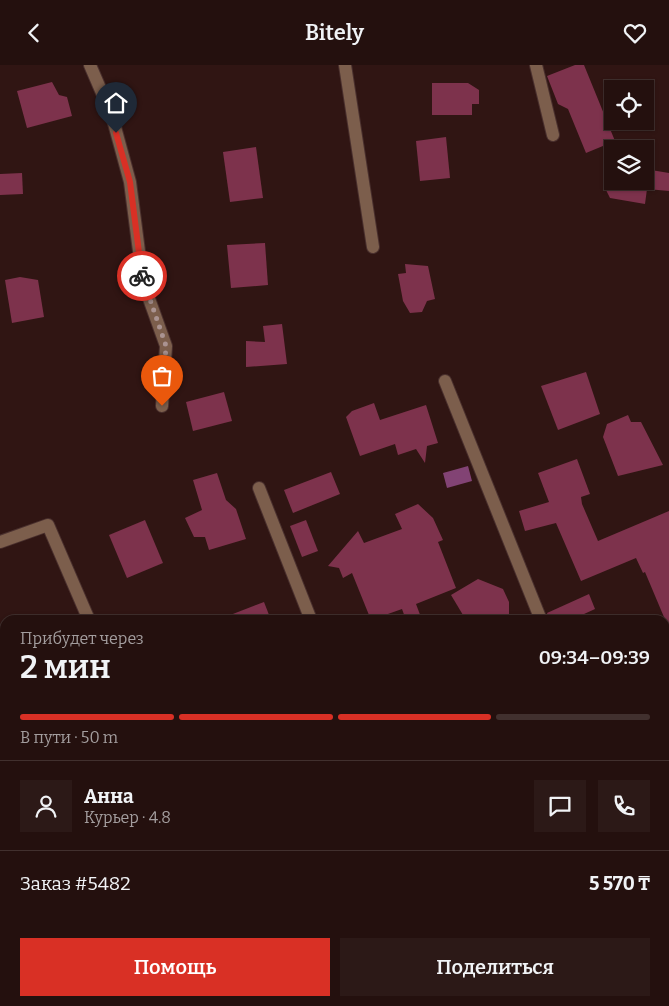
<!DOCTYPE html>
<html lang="ru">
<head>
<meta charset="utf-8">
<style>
  :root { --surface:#24100e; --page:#2c1917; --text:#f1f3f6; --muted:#a39d9e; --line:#41302e; --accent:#d93025 }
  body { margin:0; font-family:Bitter,serif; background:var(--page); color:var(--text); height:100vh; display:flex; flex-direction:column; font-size:19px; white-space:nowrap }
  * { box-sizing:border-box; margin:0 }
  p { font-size:16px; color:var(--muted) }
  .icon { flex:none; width:28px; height:28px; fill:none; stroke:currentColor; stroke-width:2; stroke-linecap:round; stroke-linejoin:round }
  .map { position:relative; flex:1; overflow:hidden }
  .drawer { position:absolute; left:0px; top:550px; width:670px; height:391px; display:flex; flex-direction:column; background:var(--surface); border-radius:15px 15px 0 0; box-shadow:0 1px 4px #0004,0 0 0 1px var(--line) }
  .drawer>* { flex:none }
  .controls { position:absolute; left:604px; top:15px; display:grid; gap:10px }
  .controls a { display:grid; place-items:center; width:50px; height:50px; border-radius:0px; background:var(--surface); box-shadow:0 1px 4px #0004,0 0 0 1px var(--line); font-size:25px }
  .pin { position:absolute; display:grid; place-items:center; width:42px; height:42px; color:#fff; margin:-51px -21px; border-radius:50% 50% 50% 0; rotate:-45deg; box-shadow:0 0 5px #0007 }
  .pin .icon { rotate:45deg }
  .courier { position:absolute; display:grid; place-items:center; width:50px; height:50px; margin:-25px; border:4px solid #d93025; border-radius:50%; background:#fff; color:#222; box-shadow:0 1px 6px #0007 }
  .overview em { font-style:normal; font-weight:600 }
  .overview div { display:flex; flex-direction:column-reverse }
  .overview { display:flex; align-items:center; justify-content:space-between; height:85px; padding:0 20px }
  h1 { font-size:32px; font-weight:600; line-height:38px }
  .bar { display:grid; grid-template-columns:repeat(4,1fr); gap:8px 5px; align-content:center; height:60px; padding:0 20px }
  .bar i { height:6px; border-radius:4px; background:var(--line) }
  .bar .active { background:var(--accent) }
  .bar p { grid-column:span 4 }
  .line { display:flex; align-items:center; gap:12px; padding:0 20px; border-top:1px solid var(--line) }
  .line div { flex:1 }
  .round { display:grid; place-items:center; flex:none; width:52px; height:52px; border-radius:0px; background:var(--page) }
  .button { display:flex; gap:10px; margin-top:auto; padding:10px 20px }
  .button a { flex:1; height:58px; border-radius:0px; background:var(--accent); color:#fff; font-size:20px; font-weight:600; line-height:58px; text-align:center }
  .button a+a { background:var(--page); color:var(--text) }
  header { display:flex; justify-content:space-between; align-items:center; height:65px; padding:0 20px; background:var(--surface); font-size:22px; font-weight:600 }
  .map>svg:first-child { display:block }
</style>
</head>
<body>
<header><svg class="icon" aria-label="back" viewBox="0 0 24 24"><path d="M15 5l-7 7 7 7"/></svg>Bitely<svg class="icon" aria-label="heart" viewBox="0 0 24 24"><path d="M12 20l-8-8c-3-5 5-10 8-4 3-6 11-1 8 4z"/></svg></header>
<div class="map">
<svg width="669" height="941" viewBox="0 0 669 941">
  <rect width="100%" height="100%" fill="#301513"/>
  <!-- water -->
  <polygon fill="#824374" points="468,401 472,416 447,423 443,408"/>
  <!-- building -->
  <g fill="#7d324c">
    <polygon points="575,0 584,0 615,76 586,88 568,44 558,39 547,11"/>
    <polygon points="52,17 59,30 67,32 72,51 27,63 17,26"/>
    <polygon points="432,18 468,18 479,25 479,39 472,39 472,50 432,50"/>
    <polygon points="446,72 450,113 420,116 416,76"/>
    <polygon points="256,82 263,133 230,137 223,87"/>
    <polygon points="645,104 669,108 669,126 647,124 645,139 610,133 606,125 608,116 645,116"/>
    <polygon points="22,108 23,129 0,130 0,109"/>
    <polygon points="265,178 268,220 231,223 227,180"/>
    <polygon points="405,199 428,201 435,234 427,236 422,247 410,248 403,236 398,209 406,208"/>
    <polygon points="20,212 38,215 44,252 12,258 5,215"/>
    <polygon points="282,259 287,299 246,302 246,276 265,277 263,261"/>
    <polygon points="586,307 600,349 558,365 541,321"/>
    <polygon points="224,327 232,356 193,366 186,337"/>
    <polygon points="374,338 380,355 426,340 438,378 427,381 425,398 416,384 398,390 395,379 360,391 346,352 352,346"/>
    <polygon points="628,350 631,357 641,357 663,400 618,411 603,372 607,359"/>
    <polygon points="577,394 590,429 581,432 582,439 598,476 669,446 669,564 645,507 643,508 636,493 581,516 556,458 525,466 519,446 549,437 538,408"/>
    <polygon points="331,407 340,429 293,448 284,425"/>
    <polygon points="217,408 226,435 236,444 246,474 209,485 205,472 194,472 185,453 202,445 193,415"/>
    <polygon points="418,439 433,453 443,475 438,477 456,523 416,539 422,555 406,555 402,544 371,555 352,508 343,513 339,503 328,501 358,466 364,478 402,464 395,449"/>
    <polygon points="145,455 163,498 127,513 109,470"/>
    <polygon points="306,455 318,486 302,492 290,461"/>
    <polygon points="478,514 503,524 509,537 509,555 466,555 451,530"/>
    <polygon points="589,529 595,544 571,555 549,555 547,548"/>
    <polygon points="264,537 271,555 220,555 220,554"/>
  </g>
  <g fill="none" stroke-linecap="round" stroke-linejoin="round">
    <!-- minor casing -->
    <g stroke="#4a302e" stroke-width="14">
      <g id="minor">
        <polyline points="90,0 112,51 130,117 143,217 166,281 162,341"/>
        <polyline points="345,0 373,182"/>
        <polyline points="536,0 553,70"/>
        <polyline points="445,316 541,555"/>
        <polyline points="259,423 311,555"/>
        <polyline points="0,477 48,460 89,555"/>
        <polyline points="665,641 669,640"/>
        <polyline points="0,664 5,675"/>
        <polyline points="665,864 669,874"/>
        <polyline points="117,936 119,941"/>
        <polyline points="247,936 249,941"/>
        <polyline points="460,936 462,941"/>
      </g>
    </g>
    <!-- minor -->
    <use href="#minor" stroke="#7c5e4c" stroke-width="12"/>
  </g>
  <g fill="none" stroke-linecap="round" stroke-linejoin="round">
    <!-- done -->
    <polyline stroke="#aa9391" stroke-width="5" stroke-dasharray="0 9" points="142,211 166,281 162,341"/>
    <!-- route -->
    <polyline stroke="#d93025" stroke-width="6" points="116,68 130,117 142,211"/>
  </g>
</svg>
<div class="controls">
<a><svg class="icon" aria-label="locate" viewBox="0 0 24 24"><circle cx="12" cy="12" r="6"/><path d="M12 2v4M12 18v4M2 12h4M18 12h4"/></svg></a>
<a><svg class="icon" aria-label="layers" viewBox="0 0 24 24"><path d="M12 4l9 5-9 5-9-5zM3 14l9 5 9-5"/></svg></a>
</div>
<div class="pin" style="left:162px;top:341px;background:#ea580c"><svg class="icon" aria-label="bag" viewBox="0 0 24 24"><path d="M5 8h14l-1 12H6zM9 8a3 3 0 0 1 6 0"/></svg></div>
<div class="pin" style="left:116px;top:68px;background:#1f2937"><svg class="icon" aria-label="home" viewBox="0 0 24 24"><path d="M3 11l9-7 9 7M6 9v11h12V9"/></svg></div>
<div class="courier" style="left:142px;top:211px"><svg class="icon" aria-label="bike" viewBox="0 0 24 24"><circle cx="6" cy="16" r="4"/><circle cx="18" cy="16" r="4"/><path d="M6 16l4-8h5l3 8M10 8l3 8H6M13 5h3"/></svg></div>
<section class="drawer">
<div class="overview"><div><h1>2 мин</h1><p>Прибудет через</p></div><em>09:34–09:39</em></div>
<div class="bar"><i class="active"></i><i class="active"></i><i class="active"></i><i></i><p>В пути · 50 m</p></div>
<div class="line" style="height:90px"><a class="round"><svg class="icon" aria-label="person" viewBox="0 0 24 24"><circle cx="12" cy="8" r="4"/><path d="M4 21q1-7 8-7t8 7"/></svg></a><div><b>Анна</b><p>Курьер · 4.8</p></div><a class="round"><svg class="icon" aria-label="chat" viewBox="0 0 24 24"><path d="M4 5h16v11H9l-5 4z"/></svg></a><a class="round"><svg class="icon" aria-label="phone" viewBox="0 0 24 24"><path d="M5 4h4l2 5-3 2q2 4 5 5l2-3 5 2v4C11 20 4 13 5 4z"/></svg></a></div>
<div class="line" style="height:65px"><div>Заказ #5482</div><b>5 570 ₸</b></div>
<div class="button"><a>Помощь</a><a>Поделиться</a></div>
</section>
</div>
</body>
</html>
